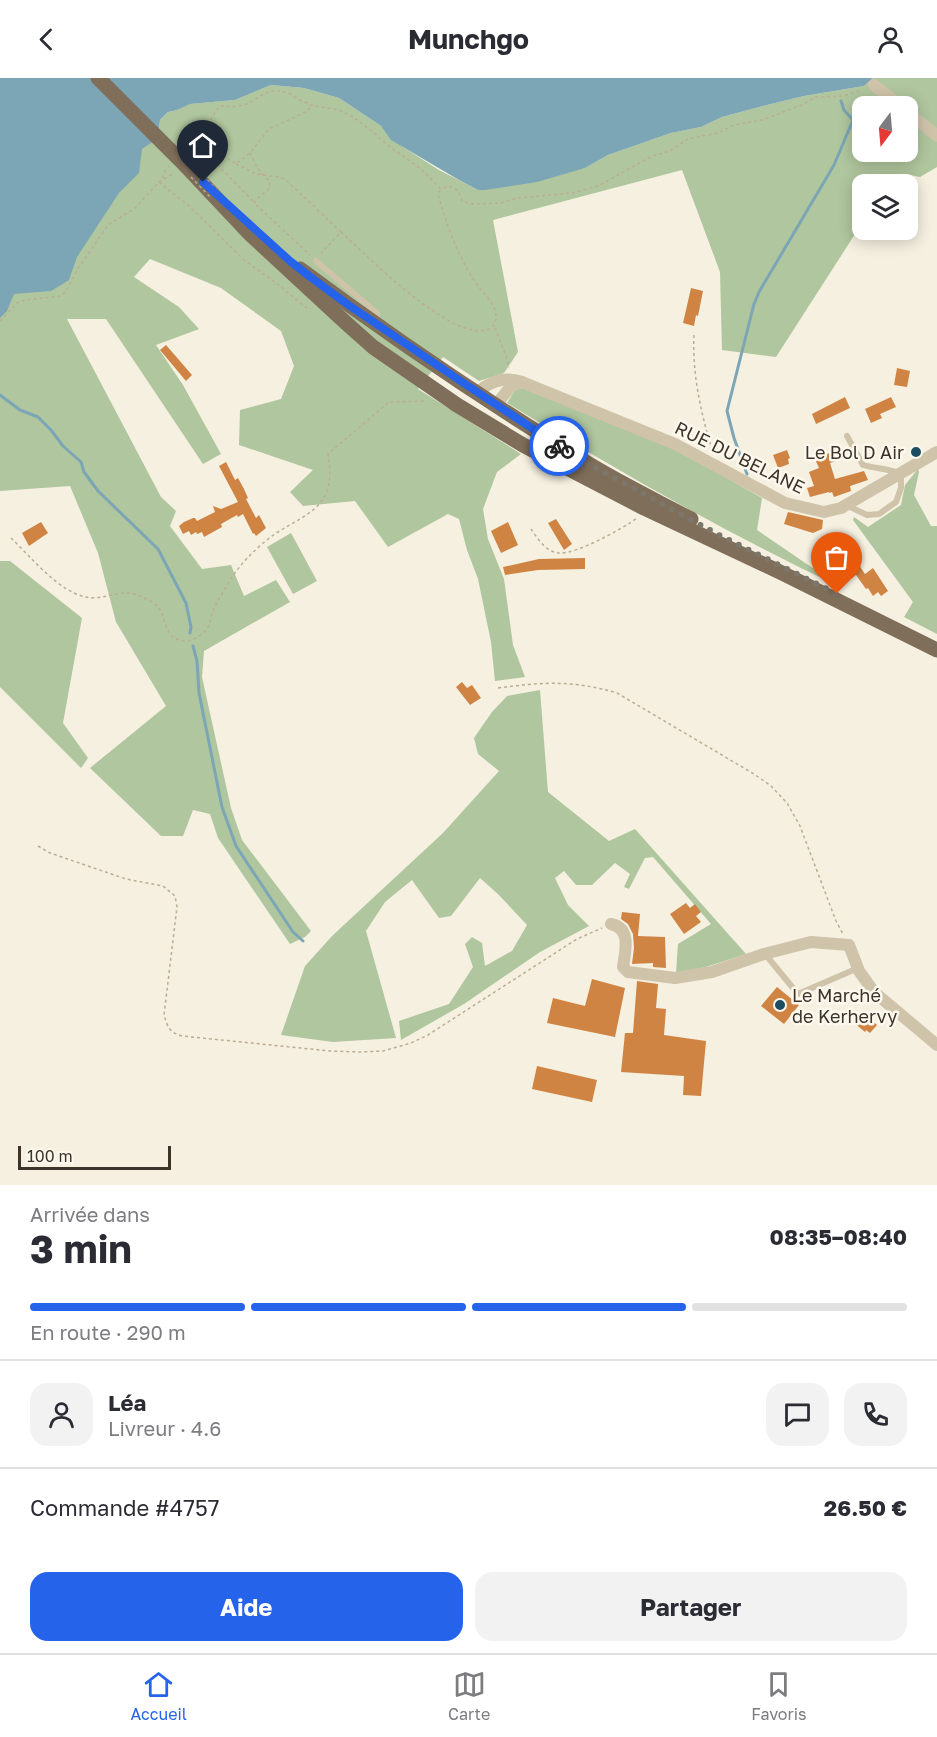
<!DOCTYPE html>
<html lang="fr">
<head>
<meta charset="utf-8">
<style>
  :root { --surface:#fff; --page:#f2f2f3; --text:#2b2b33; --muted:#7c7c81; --line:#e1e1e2; --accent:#2563eb }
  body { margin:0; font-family:"Golos Text",sans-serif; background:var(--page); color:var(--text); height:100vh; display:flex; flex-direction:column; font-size:22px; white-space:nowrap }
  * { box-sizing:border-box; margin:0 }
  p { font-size:20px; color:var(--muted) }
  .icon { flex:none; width:33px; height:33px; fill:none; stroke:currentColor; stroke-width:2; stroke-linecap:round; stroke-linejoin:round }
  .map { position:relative; height:1107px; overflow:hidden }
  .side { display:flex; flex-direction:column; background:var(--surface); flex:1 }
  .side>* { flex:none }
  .needle { width:39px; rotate:196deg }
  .fabs { position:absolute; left:852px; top:18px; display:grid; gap:12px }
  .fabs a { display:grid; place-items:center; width:66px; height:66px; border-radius:12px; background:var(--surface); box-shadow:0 3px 15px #0003; font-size:30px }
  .scale { position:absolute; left:18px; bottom:15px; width:153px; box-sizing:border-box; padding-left:6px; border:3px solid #3c342a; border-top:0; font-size:16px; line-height:21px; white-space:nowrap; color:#3c342a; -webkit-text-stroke:4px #fcf8ed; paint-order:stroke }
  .pin { position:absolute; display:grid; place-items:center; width:51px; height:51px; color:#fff; margin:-62px -26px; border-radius:50% 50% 50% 0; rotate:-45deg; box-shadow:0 0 6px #0007 }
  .pin .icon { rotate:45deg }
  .courier { position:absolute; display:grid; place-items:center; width:60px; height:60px; margin:-30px; border:4px solid #2563eb; border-radius:50%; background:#fff; color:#222; box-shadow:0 2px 8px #0007 }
  .head em { font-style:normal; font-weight:700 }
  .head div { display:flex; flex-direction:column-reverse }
  .head { display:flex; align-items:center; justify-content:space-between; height:102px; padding:0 30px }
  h1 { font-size:39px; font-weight:700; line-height:45px }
  .bar { display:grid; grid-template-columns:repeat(4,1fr); gap:9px 6px; align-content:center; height:72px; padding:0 30px }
  .bar i { height:8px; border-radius:4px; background:var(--line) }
  .bar .selected { background:var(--accent) }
  .bar p { grid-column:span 4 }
  .line { display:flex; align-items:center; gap:15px; padding:0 30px; border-top:2px solid var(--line) }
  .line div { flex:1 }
  .round { display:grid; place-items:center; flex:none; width:63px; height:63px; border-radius:18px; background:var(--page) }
  .action { display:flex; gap:12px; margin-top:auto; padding:12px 30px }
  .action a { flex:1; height:69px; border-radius:18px; background:var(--accent); color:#fff; font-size:24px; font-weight:700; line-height:69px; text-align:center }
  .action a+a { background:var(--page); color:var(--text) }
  header { display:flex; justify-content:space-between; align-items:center; height:78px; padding:0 30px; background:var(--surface); font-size:27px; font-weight:700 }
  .tabs { display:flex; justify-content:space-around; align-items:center; height:84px; border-top:2px solid var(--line); background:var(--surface); font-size:16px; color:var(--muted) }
  .tabs a { display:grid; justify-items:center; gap:3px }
  .tabs .selected { color:var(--accent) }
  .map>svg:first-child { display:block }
</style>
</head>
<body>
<header><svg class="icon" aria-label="back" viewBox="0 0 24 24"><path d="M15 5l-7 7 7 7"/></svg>Munchgo<svg class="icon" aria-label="person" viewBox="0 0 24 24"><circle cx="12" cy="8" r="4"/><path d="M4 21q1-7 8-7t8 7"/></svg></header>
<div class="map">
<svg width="937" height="1107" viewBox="0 0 937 1107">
  <rect width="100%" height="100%" fill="#f5f0e0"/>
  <!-- green -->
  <g fill="#b0c69e" fill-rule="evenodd">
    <path d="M873 0H937V89L920 99 905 96 885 97 875 106H862V137L857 153 776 279 722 272 720 194 682 92 493 142 518 274 504 295 479 303 443 279 418 311 521 376 497 394 483 431 488 461 504 501 513 567 525 599 495 603 491 564 478 501 467 472 459 441 448 436 388 469 355 423 303 428 290 414 313 392 239 367 240 332 281 321 294 288 281 253 221 210 150 181 134 199 179 229 199 251 156 267 183 307 221 376 203 386 106 241H67L161 419 176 433 170 448 202 491 231 487 244 518 276 502 290 524 204 573 202 599 231 730 242 762 311 853 305 859 290 866 218 760 210 736 193 732 183 758H161L90 690 166 628 116 544 98 475 70 408 0 413V125L159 51 160 42 168 34 177 32 189 26 235 22 271 7 304 10 339 20 381 48 392 62 439 92 478 112 585 90 608 77 671 55 701 49 722 39 763 28 804 18 864 8ZM862 28H908V74H862Z"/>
    <path d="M522 310 672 369 762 420 757 452 842 510C727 455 615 392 507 325L515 312Z"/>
    <polygon points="918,391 919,394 914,417 931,448 937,448 937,556 904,539 913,524 853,442 854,439 868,449 901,427 905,407"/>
    <polygon points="291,455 317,503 293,516 267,469"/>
    <polygon points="0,483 10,483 82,540 63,645 88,680 81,690 0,609"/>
    <polygon points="540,612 548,714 609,763 635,751 746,876 706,889 676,895 678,866 711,846 653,779 645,780 629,811 624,809 630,796 615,785 592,807 576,807 564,793 555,800 568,827 589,848 540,874 464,926 401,962 399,943 449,926 473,889 465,866 472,859 482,865 485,888 512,873 527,847 499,817 480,800 451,838 439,840 412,802 385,824 366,853 396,960 333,964 281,957 305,888 332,858 443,755 499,693 478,676 474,660 492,634 507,618"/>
  </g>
  <!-- water -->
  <polygon fill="#7ca6b5" points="0,0 873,0 864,8 804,18 763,28 722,39 701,49 671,55 608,77 585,90 537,104 485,112 478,112 459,102 391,62 381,48 339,20 304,10 271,7 235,22 190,26 177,32 168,34 160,42 159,51 154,63 142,71 139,95 119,115 77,179 69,202 51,213 14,216 7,233 0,240"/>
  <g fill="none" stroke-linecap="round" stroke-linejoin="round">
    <!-- stream -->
    <g stroke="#7ca6b5" stroke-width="3">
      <polyline points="0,317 20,332 38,339 51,352 63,368 81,384 84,394 98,413 158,471 186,525 191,549 190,555"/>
      <polyline points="747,396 734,360 727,333 754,226 759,214 834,87 853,42 844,32 841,23"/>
      <polyline points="193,568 197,583 199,615 222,729 236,768 293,854 303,863"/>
    </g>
  </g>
  <!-- building -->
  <g fill="#d08443">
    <polygon points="691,210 703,213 698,238 696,237 694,248 683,245"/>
    <polygon points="166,267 192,297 186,303 160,272"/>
    <polygon points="897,290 910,293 907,309 894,307"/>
    <polygon points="845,319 850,330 816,346 812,336"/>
    <polygon points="891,319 896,329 880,336 882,340 871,345 865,331"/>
    <polygon points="787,372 790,380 788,381 789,386 778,390 773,377"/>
    <polygon points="832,374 836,383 830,385 835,401 864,393 868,402 850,408 851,413 834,419 832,414 829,415 829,414 810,419 807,410 814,408 809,394 819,390 815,381"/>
    <polygon points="226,384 235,402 238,400 244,411 248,420 246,421 256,440 259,437 266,450 256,458 254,455 253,456 243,436 238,439 237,437 221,446 222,449 204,459 202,454 197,456 196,454 191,457 189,453 183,456 179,448 184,444 193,440 195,440 197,443 215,434 213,428 221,431 238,424 219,388"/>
    <polygon points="788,434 823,442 822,451 813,455 784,446"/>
    <polygon points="556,441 572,466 564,472 548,445"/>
    <polygon points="41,444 48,455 29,468 22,455"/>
    <polygon points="508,444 518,467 501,475 491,453"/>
    <polygon points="839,455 839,461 845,461 846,465 848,465 849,484 855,481 865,496 873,490 888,513 881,518 878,514 873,518 868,510 866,511 856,497 849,502 845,495 841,497 833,485 831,485 829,456"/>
    <polygon points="585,480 585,491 538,492 505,497 503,489 539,481"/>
    <polygon points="462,604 467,610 472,607 481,620 470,627 456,609"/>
    <polygon points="686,825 690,830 695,826 701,834 696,838 701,844 684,856 670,836"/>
    <polygon points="622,834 640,836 638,858 665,859 666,890 653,889 653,885 632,886 634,870 633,856 628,846 621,841"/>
    <polygon points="592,901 625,910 615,959 547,945 553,920 585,928"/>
    <polygon points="637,903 658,906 656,930 666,931 664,957 706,963 701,1018 683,1017 684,998 621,994 625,955 633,955"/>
    <polygon points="777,909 799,927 784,946 761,928"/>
    <polygon points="862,934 877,947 870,955 866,952 865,954 853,944"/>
    <polygon points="537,988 597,1002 592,1024 532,1011"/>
  </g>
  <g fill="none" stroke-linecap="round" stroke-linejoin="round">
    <!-- path -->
    <g stroke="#bbad94" stroke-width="1.5" stroke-dasharray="3 3" stroke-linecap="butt">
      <path d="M183 67C184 39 199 56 209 44 213 39 215 33 220 28 226 28 232 29 239 28 261 24 264 5 291 16 293 17 295 20 298 21 302 24 306 24 310 27L339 32 353 39 373 54 386 66 421 91 441 111C454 105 458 111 462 123L473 126 501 125 517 120 572 115 598 108 652 78 670 73 688 61 718 55 734 47 762 42 802 27 816 19 844 18 862 12"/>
      <path d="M250 75C254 80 255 88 260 93 263 97 267 100 270 104L268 112 261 117 254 125 310 177"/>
      <polyline points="209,78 254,124"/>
      <polyline points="195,80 209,67 236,86 250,75 269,51 308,33 310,27"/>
      <polyline points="236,86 256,96 280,99 286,102 341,154 321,175"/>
      <polyline points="163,100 164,94 169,88"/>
      <polyline points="159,104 189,128 244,182 279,207 305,229 311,231"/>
      <path d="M341 154C367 178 450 262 486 252 493 250 496 246 496 239 496 226 485 217 478 208 459 181 448 151 439 120L438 115 441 111"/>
      <polyline points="0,243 17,225 25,222 61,218 66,213 79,189 108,147 135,130 159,104 174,95"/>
      <polyline points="495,250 506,278 509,290"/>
      <path d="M694 257C692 296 701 335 712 372"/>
      <path d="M531 451C538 461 546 474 559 475 575 477 624 450 637 440"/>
      <path d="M11 460C31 479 59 514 86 519 100 522 113 515 126 515 135 515 145 520 152 524 170 534 159 561 185 563 193 563 204 556 208 549 211 544 211 537 213 532 216 526 219 521 222 516 232 496 245 481 262 466 297 435 339 438 328 376L389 324 426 323"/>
      <path d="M498 610C543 604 573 602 617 615L754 696 771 708 787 725 800 748 836 843 843 856"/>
      <path d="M38 768 50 775 126 801 163 808 175 818 177 829 164 937C168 950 169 954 182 958L330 973 359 974 383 973 411 965 428 957 577 861 602 850"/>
    </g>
    <!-- service -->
    <g stroke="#cfc3aa" stroke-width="6">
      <polyline points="316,183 377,235 377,243"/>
      <path d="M846 427 867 437 879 436 896 424 901 410V396C889 390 876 391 863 387L847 358"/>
      <polyline points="765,876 798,916 858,890"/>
    </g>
    <!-- minor -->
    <g stroke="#cfc3aa" stroke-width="12">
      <polyline points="874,7 901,28"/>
      <polyline points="908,34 937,58"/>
      <path d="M483 310C496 301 508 299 522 304L675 366 785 425 824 434 841 430 937 374"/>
      <polyline points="500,322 512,307 522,304"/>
      <path d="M611 846C632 850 625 874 623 889L628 894 675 900 712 894 764 876 811 864 849 867 859 893 874 914 937 967"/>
    </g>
    <!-- primary -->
    <g stroke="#7f6e5a" stroke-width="15">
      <polyline points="186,88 251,157 345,244 373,269 457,327 523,367 644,430 782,495 937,572"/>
      <path d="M300 191C390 258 483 321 579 380 615 403 653 421 691 441"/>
    </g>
    <!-- path-bridge -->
    <g stroke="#bbad94" stroke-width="1.5" stroke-dasharray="3 3" stroke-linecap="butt">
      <polyline points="199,93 217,112"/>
      <polyline points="191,99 210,119"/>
    </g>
    <!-- primary-bridge -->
    <polyline stroke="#7f6e5a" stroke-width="15" points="98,0 186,88"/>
  </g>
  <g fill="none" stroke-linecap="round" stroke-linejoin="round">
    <!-- done -->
    <polyline stroke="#7d766a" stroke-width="6" stroke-dasharray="0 10.8" points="559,368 580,381 717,456 837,516"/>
    <!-- route -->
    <polyline stroke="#2563eb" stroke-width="8" points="203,104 290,183 309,198 347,226 462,304 559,368"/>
  </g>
  <!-- markers -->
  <g fill="#1b4e62" stroke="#fcf8ed" stroke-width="2">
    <circle cx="916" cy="374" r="6"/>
    <circle cx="780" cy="927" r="6"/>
  </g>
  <g text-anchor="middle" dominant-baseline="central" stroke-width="5" stroke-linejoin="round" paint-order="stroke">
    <!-- poi labels -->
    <g font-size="18" fill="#3c342a" stroke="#fcf8ed" text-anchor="end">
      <text x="904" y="374">Le Bol D Air</text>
      <text x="792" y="917" text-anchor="start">Le Marché<tspan x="792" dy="21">de Kerhervy</tspan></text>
    </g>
    <!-- street labels -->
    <g font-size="18" fill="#3c342a" stroke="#fcf8ed">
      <text transform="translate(740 379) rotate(26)">RUE DU BELANE</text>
    </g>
  </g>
</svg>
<div class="fabs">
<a><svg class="needle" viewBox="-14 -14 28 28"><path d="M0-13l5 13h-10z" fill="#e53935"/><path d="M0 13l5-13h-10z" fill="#7c7c81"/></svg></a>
<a><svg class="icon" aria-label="layers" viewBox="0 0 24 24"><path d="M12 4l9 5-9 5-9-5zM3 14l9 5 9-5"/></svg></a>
</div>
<div class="scale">100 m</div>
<div class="pin" style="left:837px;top:516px;background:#ea580c"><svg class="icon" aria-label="bag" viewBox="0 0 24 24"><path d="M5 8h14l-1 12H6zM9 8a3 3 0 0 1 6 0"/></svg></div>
<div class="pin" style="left:203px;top:104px;background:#1f2937"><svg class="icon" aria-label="home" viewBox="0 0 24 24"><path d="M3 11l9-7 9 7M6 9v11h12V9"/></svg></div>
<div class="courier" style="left:559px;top:368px"><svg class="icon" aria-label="bike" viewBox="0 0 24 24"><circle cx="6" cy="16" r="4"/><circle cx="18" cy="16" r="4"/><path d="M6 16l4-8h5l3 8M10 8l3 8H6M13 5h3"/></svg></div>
</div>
<section class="side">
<div class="head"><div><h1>3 min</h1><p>Arrivée dans</p></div><em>08:35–08:40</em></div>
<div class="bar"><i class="selected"></i><i class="selected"></i><i class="selected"></i><i></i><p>En route · 290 m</p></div>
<div class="line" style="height:108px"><a class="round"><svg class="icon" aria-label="person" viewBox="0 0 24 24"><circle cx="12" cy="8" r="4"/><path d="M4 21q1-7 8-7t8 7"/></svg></a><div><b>Léa</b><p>Livreur · 4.6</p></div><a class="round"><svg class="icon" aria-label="chat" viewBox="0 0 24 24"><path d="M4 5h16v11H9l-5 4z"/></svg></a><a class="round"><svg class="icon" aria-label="phone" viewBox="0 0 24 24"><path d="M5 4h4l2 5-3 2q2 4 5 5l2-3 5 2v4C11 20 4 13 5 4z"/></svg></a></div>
<div class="line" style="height:78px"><div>Commande #4757</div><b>26.50 €</b></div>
<div class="action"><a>Aide</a><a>Partager</a></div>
</section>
<nav class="tabs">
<a class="selected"><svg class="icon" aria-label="home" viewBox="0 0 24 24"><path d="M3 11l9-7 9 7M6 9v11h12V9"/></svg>Accueil</a>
<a><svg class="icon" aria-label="map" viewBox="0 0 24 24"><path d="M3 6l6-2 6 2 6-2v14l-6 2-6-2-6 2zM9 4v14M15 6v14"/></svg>Carte</a>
<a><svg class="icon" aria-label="saved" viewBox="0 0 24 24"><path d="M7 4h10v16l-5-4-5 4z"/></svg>Favoris</a>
</nav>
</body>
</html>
